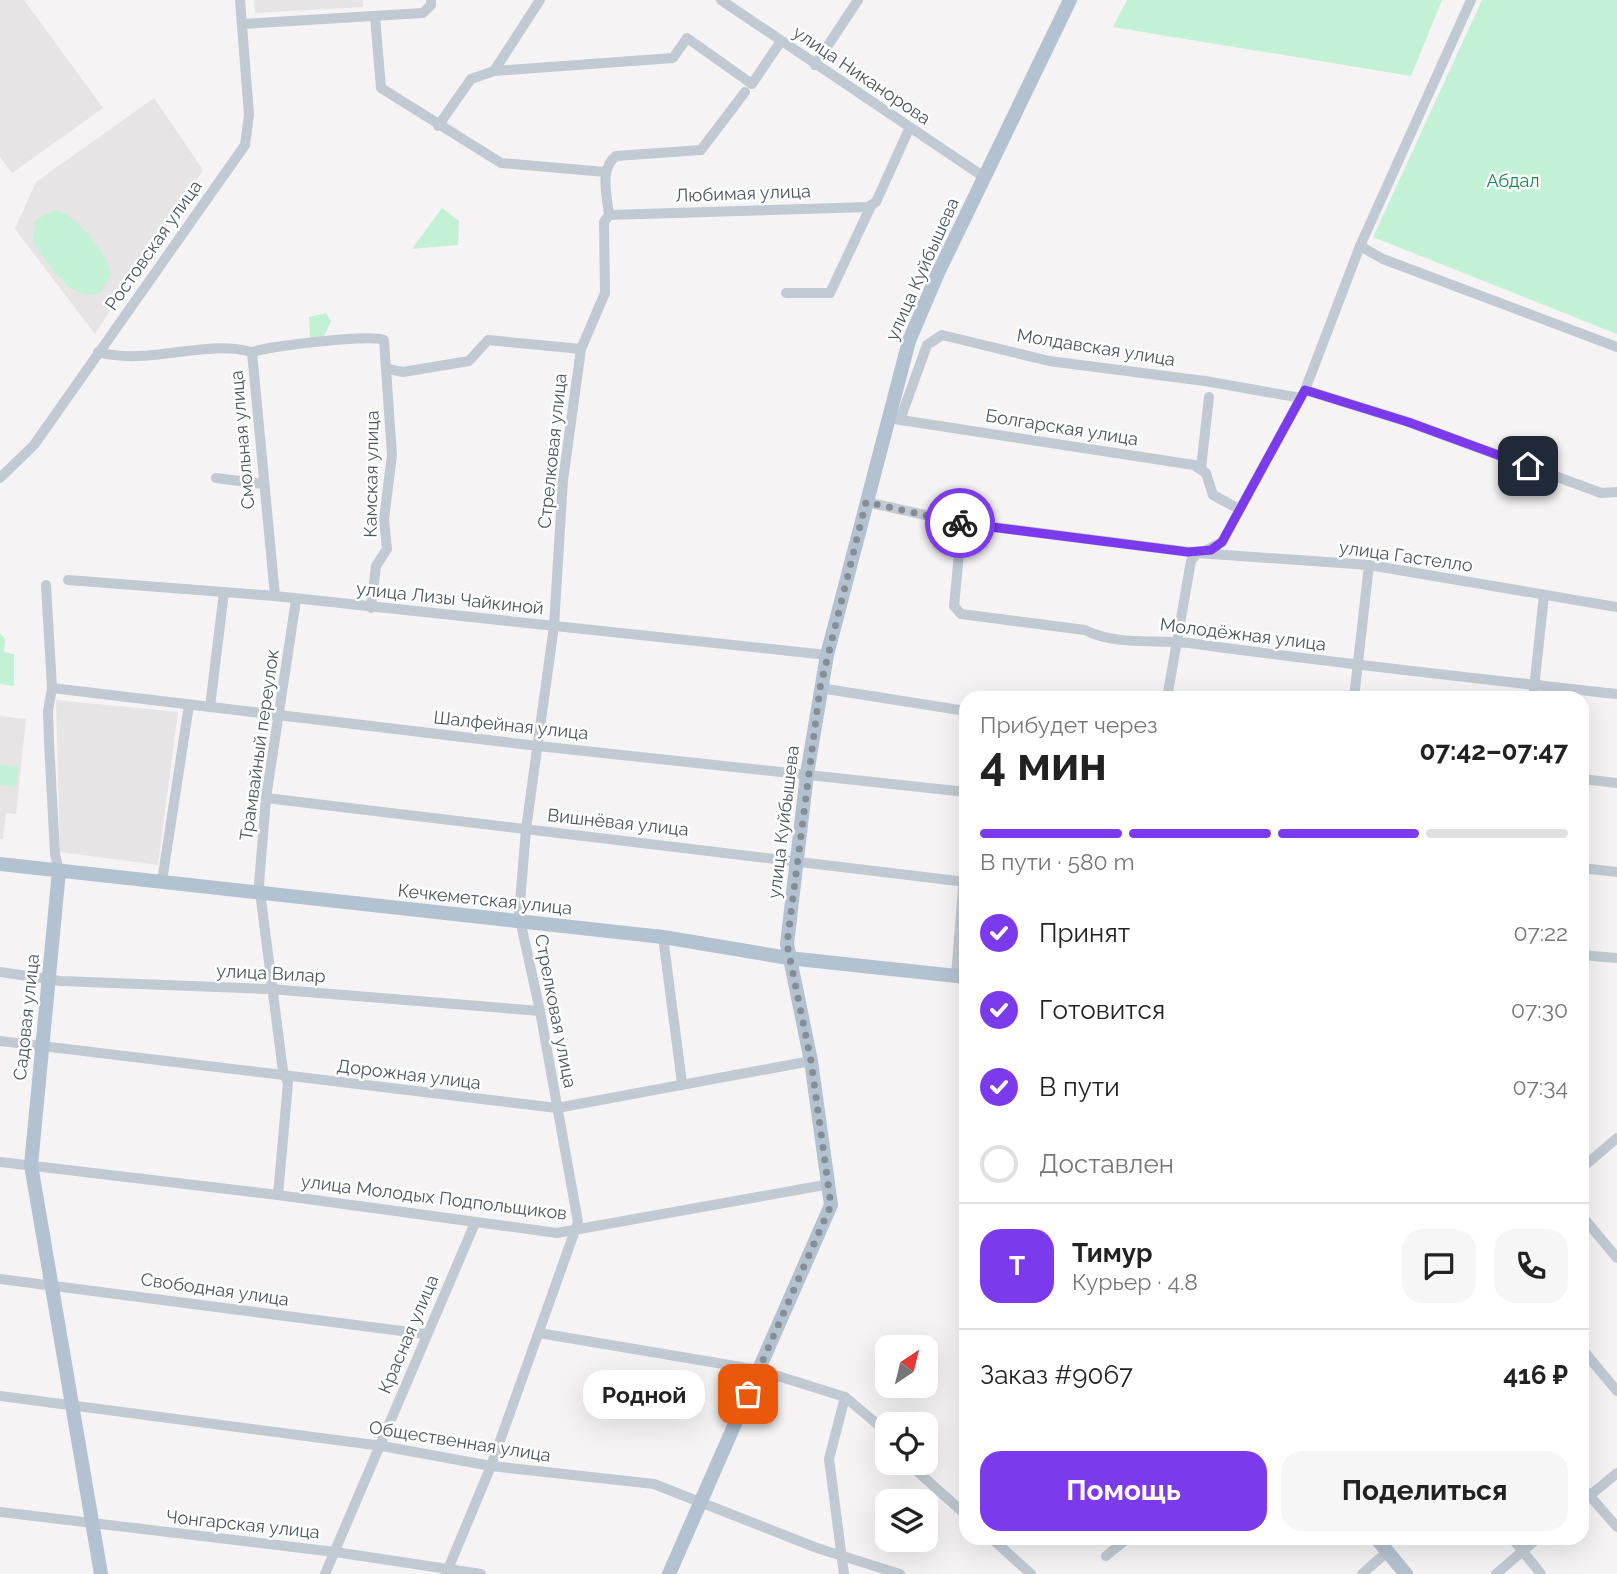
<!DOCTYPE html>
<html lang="ru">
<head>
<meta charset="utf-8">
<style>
  :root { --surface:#fff; --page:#f6f6f6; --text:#222; --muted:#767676; --line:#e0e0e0; --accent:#7c3aed }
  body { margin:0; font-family:Raleway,sans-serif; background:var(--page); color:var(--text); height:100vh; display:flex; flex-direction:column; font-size:26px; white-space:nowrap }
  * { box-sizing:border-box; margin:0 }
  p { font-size:23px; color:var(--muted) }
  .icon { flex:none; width:38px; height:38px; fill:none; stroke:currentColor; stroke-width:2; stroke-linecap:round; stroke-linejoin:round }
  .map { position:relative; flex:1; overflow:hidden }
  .details { position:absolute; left:959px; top:691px; width:630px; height:854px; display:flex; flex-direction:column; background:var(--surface); border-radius:21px; box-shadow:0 7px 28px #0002 }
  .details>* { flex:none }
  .needle { width:46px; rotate:35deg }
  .fabs { position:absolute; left:875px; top:1335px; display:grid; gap:14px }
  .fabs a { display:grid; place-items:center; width:63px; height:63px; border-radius:14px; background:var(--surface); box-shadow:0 7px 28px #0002; font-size:35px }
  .pin { position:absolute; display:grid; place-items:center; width:60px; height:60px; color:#fff; margin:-30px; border-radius:14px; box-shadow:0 4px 10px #0006 }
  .courier { position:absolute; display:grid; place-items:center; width:70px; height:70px; margin:-35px; border:5px solid #7c3aed; border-radius:50%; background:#fff; color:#222; box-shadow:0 2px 9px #0007 }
  .bubble { position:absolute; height:49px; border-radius:21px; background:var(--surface); box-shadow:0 7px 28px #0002; font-size:23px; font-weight:700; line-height:49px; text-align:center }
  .headline em { font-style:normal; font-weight:700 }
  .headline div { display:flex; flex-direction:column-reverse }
  .headline { display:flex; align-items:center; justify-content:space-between; height:119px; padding:0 21px }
  h1 { font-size:46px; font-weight:700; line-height:52px }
  .bar { display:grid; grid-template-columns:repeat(4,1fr); gap:10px 7px; align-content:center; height:84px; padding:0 21px }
  .bar i { height:9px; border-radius:5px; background:var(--line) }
  .bar .on { background:var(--accent) }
  .bar p { grid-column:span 4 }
  .line { display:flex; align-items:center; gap:18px; padding:0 21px; border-top:2px solid var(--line) }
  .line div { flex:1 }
  .round { display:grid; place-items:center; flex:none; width:74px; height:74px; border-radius:21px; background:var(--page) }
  ol { padding:0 21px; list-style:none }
  li { display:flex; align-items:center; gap:21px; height:77px }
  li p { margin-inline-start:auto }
  li .icon { padding:7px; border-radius:50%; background:var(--accent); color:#fff; stroke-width:4 }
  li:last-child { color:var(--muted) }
  li i { width:38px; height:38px; border:4px solid var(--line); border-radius:50% }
  .primary-button { display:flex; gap:14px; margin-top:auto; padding:14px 21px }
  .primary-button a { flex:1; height:80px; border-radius:21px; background:var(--accent); color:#fff; font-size:28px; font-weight:700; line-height:80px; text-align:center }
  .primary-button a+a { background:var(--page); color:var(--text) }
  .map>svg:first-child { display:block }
</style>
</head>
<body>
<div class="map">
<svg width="1617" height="1574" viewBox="0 0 1617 1574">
  <rect width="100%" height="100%" fill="#f5f3f3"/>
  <!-- education -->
  <g fill="#e6e4e5">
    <polygon points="0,0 24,0 103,108 12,173 0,157"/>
    <polygon points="254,0 363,0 363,7 255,13"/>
    <polygon points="154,98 203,170 95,334 15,229 36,182"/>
    <polygon points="56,700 178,712 158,865 60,852"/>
    <polygon points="0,716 26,719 16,814 6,813 3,839 0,839"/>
  </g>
  <!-- green -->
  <g fill="#c3f1d5">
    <polygon points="1127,0 1442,0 1411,76 1113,27"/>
    <polygon points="1482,0 1617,0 1617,334 1373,237"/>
    <polygon points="442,208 459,221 458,245 412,249"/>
    <path d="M54 210C73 211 110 256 111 275L100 293C70 304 49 262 33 243L35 221Z"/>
    <polygon points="326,313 331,321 323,338 310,339 309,317"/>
    <polygon points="0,633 5,639 4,652 14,654 14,686 0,684"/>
    <polygon points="0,765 18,766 16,787 0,785"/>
  </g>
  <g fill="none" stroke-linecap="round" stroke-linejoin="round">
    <!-- minor -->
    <g stroke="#c1cad2" stroke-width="10">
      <polyline points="721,0 984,177"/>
      <polyline points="375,17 381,88 501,163 605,172"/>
      <polyline points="242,24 423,13 431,5 431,0"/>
      <polyline points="815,65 858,0"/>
      <polyline points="494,71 673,58 687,38 752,84 781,41"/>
      <polyline points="438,126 471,79 494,71 540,0"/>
      <polyline points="609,215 868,207 876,202 909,129"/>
      <polyline points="1360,246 1383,259 1617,347"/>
      <polyline points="786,293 830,293 871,206"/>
      <path d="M98 352C149 366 202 339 252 352"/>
      <path d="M252 352C271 346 370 334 384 340L392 455 384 519 387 549 376 566 371 608"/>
      <polyline points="252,352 275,596"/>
      <polyline points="388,369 403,372 469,361 488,340 581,349"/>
      <polyline points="1305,390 1408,422 1601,493 1617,492"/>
      <polyline points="894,419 1194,465 1206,473 1213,495 1239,509"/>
      <polyline points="900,420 927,345 942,335 1049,361 1205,381 1301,398"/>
      <polyline points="1201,468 1209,397"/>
      <polyline points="0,478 34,445 245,145 249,115 240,0"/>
      <polyline points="216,478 263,484"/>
      <polyline points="866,502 962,523 1197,553 1369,565 1617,607"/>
      <path d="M962 523 954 606 961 614 1085 630C1116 646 1155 639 1189 643 1332 663 1474 678 1617 694"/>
      <polyline points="1203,552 1222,542 1305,390 1360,246 1471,0"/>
      <polyline points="68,580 275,596 827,655"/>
      <polyline points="46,585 52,688 48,711 49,742 55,854 59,871"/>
      <polyline points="52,688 538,746 966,792"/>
      <polyline points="820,688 966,711"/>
      <polyline points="1167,698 1191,561 1197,553"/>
      <polyline points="1354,698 1369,565"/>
      <polyline points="1533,698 1544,595"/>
      <polyline points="210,707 224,592"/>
      <polyline points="1582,779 1617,783"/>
      <polyline points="266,798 966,882"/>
      <polyline points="1582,868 1617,872"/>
      <polyline points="162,881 189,705"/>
      <polyline points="663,937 682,1083"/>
      <polyline points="1582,955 1617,958"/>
      <polyline points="0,972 61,981 270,989 540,1011"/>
      <polyline points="956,977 966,849"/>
      <polyline points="0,1041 557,1108 811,1061"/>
      <polyline points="0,1162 278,1195 557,1233 830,1184"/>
      <polyline points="1582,1168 1617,1138"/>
      <polyline points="278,1195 288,1083 283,1071 259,884 266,798 296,600"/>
      <polyline points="1582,1216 1617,1258"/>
      <polyline points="0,1279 425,1334"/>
      <polyline points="539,1333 759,1370 845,1397 883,1429 887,1438"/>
      <polyline points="1582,1349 1617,1391"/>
      <polyline points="0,1396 382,1446 491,1466 654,1484 817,1548 900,1574"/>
      <polyline points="908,1463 966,1515"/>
      <polyline points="1582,1487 1617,1527"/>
      <polyline points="1582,1502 1617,1473"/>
      <polyline points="0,1512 335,1552 481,1574"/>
      <polyline points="991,1538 1031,1574"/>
      <polyline points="1512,1538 1541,1574"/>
      <polyline points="1106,1556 1128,1538"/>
      <polyline points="325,1574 475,1223"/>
      <path d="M446 1574 491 1466 578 1222 540 1011 519 915 526 829 554 626 563 480 581 349 605 293 604 222 609 215C607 195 599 169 616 156L701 150 745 92"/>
      <polyline points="844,1574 829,1459 845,1397"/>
      <polyline points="1362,1574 1387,1552"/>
      <polyline points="1496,1574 1538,1538"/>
    </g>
    <!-- major -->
    <g stroke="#b3c2d1" stroke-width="14">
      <polyline points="0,864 663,937 788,958 966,977"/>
      <polyline points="59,871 31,1165 101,1574"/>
      <polyline points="1376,1538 1406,1574"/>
      <polyline points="669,1574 831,1205 811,1061 787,944 807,774 827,655 909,341 938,273 1070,0"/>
    </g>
  </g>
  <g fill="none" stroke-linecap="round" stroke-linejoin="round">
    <!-- done -->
    <polyline stroke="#868d94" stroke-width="7" stroke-dasharray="0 12.6" points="748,1394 831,1205 811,1061 787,944 820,688 866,502 960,523"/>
    <!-- route -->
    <polyline stroke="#7c3aed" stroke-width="9" points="960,523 1188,552 1211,550 1222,542 1305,390 1408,422 1528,466"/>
  </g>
  <g text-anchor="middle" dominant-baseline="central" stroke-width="5" stroke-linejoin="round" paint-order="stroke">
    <!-- street labels -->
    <g font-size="18" fill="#4a5661" stroke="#fff">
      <text transform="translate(862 75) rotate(34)">улица Никанорова</text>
      <text transform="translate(743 193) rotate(-2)">Любимая улица</text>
      <text transform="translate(153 245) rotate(-55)">Ростовская улица</text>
      <text transform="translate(922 269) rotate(-66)">улица Куйбышева</text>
      <text transform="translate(1096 347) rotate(9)">Молдавская улица</text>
      <text transform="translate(1062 427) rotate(9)">Болгарская улица</text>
      <text transform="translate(242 440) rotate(-95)">Смольная улица</text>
      <text transform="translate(552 451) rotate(-84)">Стрелковая улица</text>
      <text transform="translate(371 474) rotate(-89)">Камская улица</text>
      <text transform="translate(1406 556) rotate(8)">улица Гастелло</text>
      <text transform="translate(450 598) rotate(6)">улица Лизы Чайкиной</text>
      <text transform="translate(1243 634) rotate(7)">Молодёжная улица</text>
      <text transform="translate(511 725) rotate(6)">Шалфейная улица</text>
      <text transform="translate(259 745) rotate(-82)">Трамвайный переулок</text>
      <text transform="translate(618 822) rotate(6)">Вишнёвая улица</text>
      <text transform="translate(783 822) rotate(-83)">улица Куйбышева</text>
      <text transform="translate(485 899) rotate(6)">Кечкеметская улица</text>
      <text transform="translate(271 973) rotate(3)">улица Вилар</text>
      <text transform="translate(556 1011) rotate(79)">Стрелковая улица</text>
      <text transform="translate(26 1017) rotate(-84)">Садовая улица</text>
      <text transform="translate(409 1074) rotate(7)">Дорожная улица</text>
      <text transform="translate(434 1197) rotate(7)">улица Молодых Подпольщиков</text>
      <text transform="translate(215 1289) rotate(8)">Свободная улица</text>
      <text transform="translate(408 1334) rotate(-67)">Красная улица</text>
      <text transform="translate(460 1441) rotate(9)">Общественная улица</text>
      <text transform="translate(243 1524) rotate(6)">Чонгарская улица</text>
    </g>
    <!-- park labels -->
    <g font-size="18" fill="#17864f" stroke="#fff">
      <text x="1513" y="180">Абдал</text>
    </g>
  </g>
</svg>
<div class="fabs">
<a><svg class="needle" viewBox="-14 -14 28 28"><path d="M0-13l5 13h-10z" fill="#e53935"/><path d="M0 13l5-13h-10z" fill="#767676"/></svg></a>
<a><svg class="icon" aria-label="locate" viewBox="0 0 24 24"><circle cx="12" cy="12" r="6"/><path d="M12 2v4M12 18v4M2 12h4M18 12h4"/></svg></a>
<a><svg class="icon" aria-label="layers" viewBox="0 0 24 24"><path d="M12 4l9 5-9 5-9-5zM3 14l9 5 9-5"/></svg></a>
</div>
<div class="pin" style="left:748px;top:1394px;background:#ea580c"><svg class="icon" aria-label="bag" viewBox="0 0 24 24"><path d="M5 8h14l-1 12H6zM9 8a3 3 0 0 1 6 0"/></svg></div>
<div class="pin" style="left:1528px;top:466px;background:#1f2937"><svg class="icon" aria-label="home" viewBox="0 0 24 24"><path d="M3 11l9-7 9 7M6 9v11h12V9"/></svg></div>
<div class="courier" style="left:960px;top:523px"><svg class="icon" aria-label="bike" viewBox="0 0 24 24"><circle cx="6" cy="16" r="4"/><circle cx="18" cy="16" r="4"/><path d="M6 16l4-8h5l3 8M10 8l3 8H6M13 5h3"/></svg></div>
<div class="bubble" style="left:583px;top:1370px;width:122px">Родной</div>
<section class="details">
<div class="headline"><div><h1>4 мин</h1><p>Прибудет через</p></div><em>07:42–07:47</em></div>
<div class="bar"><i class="on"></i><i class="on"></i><i class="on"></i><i></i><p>В пути · 580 m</p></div>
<ol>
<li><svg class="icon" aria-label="check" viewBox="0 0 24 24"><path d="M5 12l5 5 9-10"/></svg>Принят<p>07:22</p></li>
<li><svg class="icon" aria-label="check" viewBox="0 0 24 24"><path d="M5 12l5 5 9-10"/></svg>Готовится<p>07:30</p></li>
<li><svg class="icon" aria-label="check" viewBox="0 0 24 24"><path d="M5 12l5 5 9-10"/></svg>В пути<p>07:34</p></li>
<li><i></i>Доставлен</li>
</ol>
<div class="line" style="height:126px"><b class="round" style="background:var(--accent);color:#fff">Т</b><div><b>Тимур</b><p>Курьер · 4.8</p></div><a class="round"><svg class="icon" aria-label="chat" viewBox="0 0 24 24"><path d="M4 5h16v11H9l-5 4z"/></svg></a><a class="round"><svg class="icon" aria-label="phone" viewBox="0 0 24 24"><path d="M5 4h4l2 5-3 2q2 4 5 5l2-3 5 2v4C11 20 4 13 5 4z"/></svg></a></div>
<div class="line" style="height:91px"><div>Заказ #9067</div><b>416 ₽</b></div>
<div class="primary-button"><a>Помощь</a><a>Поделиться</a></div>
</section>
</div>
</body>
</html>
